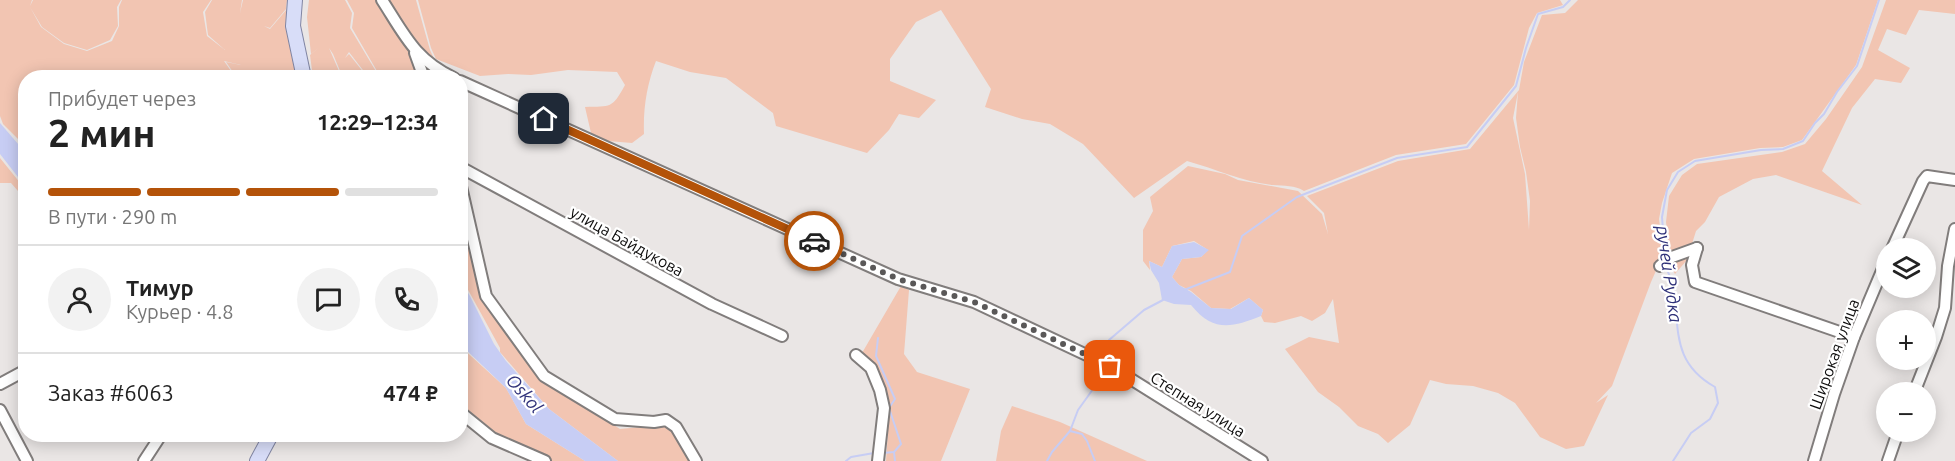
<!DOCTYPE html>
<html lang="ru">
<head>
<meta charset="utf-8">
<style>
  :root { --surface:#fff; --page:#f2f2f2; --text:#222; --muted:#767676; --line:#e0e0e0; --accent:#b45309 }
  body { margin:0; font-family:Ubuntu,sans-serif; background:var(--page); color:var(--text); height:100vh; display:flex; flex-direction:column; font-size:22px; white-space:nowrap }
  * { box-sizing:border-box; margin:0 }
  p { font-size:20px; color:var(--muted) }
  .icon { flex:none; width:33px; height:33px; fill:none; stroke:currentColor; stroke-width:2; stroke-linecap:round; stroke-linejoin:round }
  .map { position:relative; flex:1; overflow:hidden }
  .sheet { position:absolute; left:18px; top:70px; width:450px; height:372px; display:flex; flex-direction:column; background:var(--surface); border-radius:24px; box-shadow:0 3px 15px #0003 }
  .sheet>* { flex:none }
  .fabs { position:absolute; left:1876px; top:238px; display:grid; gap:12px }
  .fabs a { display:grid; place-items:center; width:60px; height:60px; border-radius:50%; background:var(--surface); box-shadow:0 3px 15px #0003; font-size:30px }
  .pin { position:absolute; display:grid; place-items:center; width:51px; height:51px; color:#fff; margin:-26px; border-radius:12px; box-shadow:0 3px 9px #0006 }
  .courier { position:absolute; display:grid; place-items:center; width:60px; height:60px; margin:-30px; border:4px solid #b45309; border-radius:50%; background:#fff; color:#222; box-shadow:0 2px 8px #0007 }
  .overview em { font-style:normal; font-weight:700 }
  .overview div { display:flex; flex-direction:column-reverse }
  .overview { display:flex; align-items:center; justify-content:space-between; height:102px; padding:0 30px }
  h1 { font-size:39px; font-weight:700; line-height:45px }
  .bar { display:grid; grid-template-columns:repeat(4,1fr); gap:9px 6px; align-content:center; height:72px; padding:0 30px }
  .bar i { height:8px; border-radius:4px; background:var(--line) }
  .bar .on { background:var(--accent) }
  .bar p { grid-column:span 4 }
  .line { display:flex; align-items:center; gap:15px; padding:0 30px; border-top:2px solid var(--line) }
  .line div { flex:1 }
  .round { display:grid; place-items:center; flex:none; width:63px; height:63px; border-radius:32px; background:var(--page) }
  .map>svg:first-child { display:block }
</style>
</head>
<body>
<div class="map">
<svg width="1955" height="461" viewBox="0 0 1955 461">
  <rect width="100%" height="100%" fill="#eae6e5"/>
  <!-- green -->
  <g fill="#f2c5b2" fill-rule="evenodd">
    <polygon points="0,0 32,0 30,6 33,0 121,0 117,7 118,26 110,40 87,50 64,43 42,27 30,7 41,27 64,44 87,51 112,41 119,26 119,7 122,0 211,0 203,12 207,36 225,50 208,35 205,12 212,0 242,0 240,13 243,0 287,0 286,9 270,28 264,26 270,29 287,9 288,0 290,0 300,78 237,78 226,62 241,65 224,61 236,78 26,78 25,146 3,124 0,116"/>
    <polygon points="309,0 345,0 352,13 350,28 380,78 369,78 349,52 345,58 349,54 368,78 354,78 353,75 354,78 343,78 333,54 329,48 342,78 313,78 310,55 321,46 311,54 307,17"/>
    <polygon points="347,0 377,0 380,3 411,53 420,78 381,78 352,28 354,13"/>
    <path d="M389 0H416L430 50 437 65C418 55 400 19 389 0Z"/>
    <path d="M418 0H1560L1563 5 1537 13 1529 28 1514 85 1466 144 1396 155 1304 191C1295 185 1284 186 1273 185 1243 182 1216 169 1187 161L1134 198 1083 144 1050 124 1022 119 985 107 991 89 941 10 916 22 890 59V81L936 100 919 118 899 114 889 130 867 153 776 126 773 113 726 78 690 72 656 61C647 84 643 108 644 134L632 143 608 141 591 133 585 107C611 106 612 109 625 85L617 72 568 70 531 75 508 74 480 76 436 59 431 48Z"/>
    <path d="M1578 0H1878L1856 65 1802 140 1783 147 1760 148 1694 159 1672 173 1662 203 1659 219 1664 259 1659 264 1651 282 1612 386 1596 403 1608 395 1584 446 1566 449 1540 437 1515 403 1498 393 1473 386 1446 384 1430 380 1410 425 1388 443 1378 434 1358 426 1339 407 1318 392 1285 349 1309 337 1339 343 1333 299 1325 313 1312 321 1301 316 1275 323 1264 322 1261 316 1263 310 1249 298 1230 309 1211 308 1191 291 1179 285 1172 277 1182 259 1201 257 1208 250 1194 241 1172 246 1162 267 1149 261 1150 270 1143 261V230L1153 211 1150 197 1188 166 1225 174 1238 180 1298 191 1322 214 1328 234 1324 213 1307 196 1398 161 1470 149 1519 90 1524 62 1542 15 1565 13ZM1518 92 1516 118 1520 147 1526 172 1530 201 1529 230 1525 174 1513 118Z"/>
    <polygon points="1886,0 1955,0 1955,14 1919,10 1906,35 1887,29 1878,50 1910,68 1901,83 1875,79 1852,108 1822,171 1862,205 1776,175 1753,179 1719,197 1705,222 1696,231 1687,260 1675,274 1671,267 1666,222 1669,196 1682,175 1697,164 1782,152 1805,144 1826,119 1862,67"/>
    <polygon points="0,158 25,189 25,199 11,183 0,183"/>
    <polygon points="460,201 482,294 547,382 620,429 661,425 673,429 691,461 618,461 549,409 500,352 500,348 461,277"/>
    <path d="M901 286 909 290 904 354 917 372 970 389 941 461H886C889 423 893 380 862 353Z"/>
    <polygon points="460,346 506,388 526,424 585,461 550,461 506,441 461,404"/>
    <polygon points="1012,406 1060,422 1147,461 996,461 1001,431"/>
  </g>
  <!-- water -->
  <g fill="#c7cdf4">
    <polygon points="0,123 25,152 25,186 0,154"/>
    <path d="M1194 242 1209 250 1201 257 1182 259 1172 277 1179 285 1191 292 1211 308 1231 309 1249 298 1263 310 1261 316C1231 328 1213 332 1191 305L1174 304 1162 300 1159 283 1151 270 1149 261 1162 267 1172 246Z"/>
    <polygon points="461,282 470,296 494,344 506,361 549,409 618,461 585,461 526,424 506,388 461,345"/>
  </g>
  <g fill="none" stroke-linecap="round" stroke-linejoin="round">
    <!-- stream -->
    <g stroke="#c7cdf4" stroke-width="2">
      <polyline points="1665,256 1662,217 1667,190 1678,172 1695,161 1761,150 1783,149 1803,141 1815,123 1824,114 1837,92 1857,66 1879,0"/>
      <path d="M1665 265C1668 272 1672 280 1673 287 1680 329 1671 362 1715 387L1718 403 1710 419 1691 433 1673 461"/>
      <polyline points="1184,290 1230,272 1242,236 1297,197 1397,158 1467,147 1516,86 1526,48 1538,14 1563,7 1570,0"/>
      <polyline points="878,338 876,356 895,399 889,408 901,444 894,452 883,453"/>
      <polyline points="1105,359 1109,340 1144,310 1163,300"/>
      <polyline points="1070,431 1082,434 1087,441 1095,461"/>
      <polyline points="894,452 895,461"/>
      <polyline points="846,461 851,457 874,453"/>
      <polyline points="1047,461 1052,452 1070,431 1078,410 1101,378 1103,368"/>
    </g>
    <!-- minor casing -->
    <g stroke="#817d7c" stroke-width="14">
      <g id="minor">
        <path d="M382 0C404 34 415 60 454 78"/>
        <polyline points="415,53 424,78"/>
        <polyline points="460,81 898,279 974,302 1110,366 1262,461"/>
        <polyline points="460,167 712,304 782,336"/>
        <polyline points="460,182 486,296 544,376 615,419 654,422 666,420 676,427 696,461"/>
        <polyline points="1697,248 1692,265 1695,282 1854,337"/>
        <polyline points="1892,249 1923,181 1927,176 1955,180"/>
        <polyline points="1660,266 1672,257 1697,248"/>
        <polyline points="856,355 871,368 880,390 884,408 878,461"/>
        <polyline points="0,384 26,370"/>
        <polyline points="1914,393 1936,337 1945,308 1948,266 1955,229"/>
        <polyline points="0,410 27,461"/>
        <polyline points="460,412 492,438 545,461"/>
        <polyline points="144,461 161,435"/>
        <polyline points="1814,461 1834,394 1854,337 1887,259"/>
        <polyline points="1888,461 1898,432"/>
      </g>
    </g>
    <!-- major casing -->
    <g stroke="#8085a3" stroke-width="16">
      <g id="major">
        <polyline points="295,0 293,26 304,78"/>
        <polyline points="257,461 271,435"/>
      </g>
    </g>
    <!-- minor -->
    <use href="#minor" stroke="#fff" stroke-width="10"/>
    <!-- major -->
    <use href="#major" stroke="#d8ddf8" stroke-width="14"/>
  </g>
  <g fill="none" stroke-linecap="round" stroke-linejoin="round">
    <!-- done -->
    <polyline stroke="#5a5858" stroke-width="6" stroke-dasharray="0 10.8" points="814,241 898,279 974,302 1110,366"/>
    <!-- route -->
    <polyline stroke="#b45309" stroke-width="8" points="544,119 814,241"/>
  </g>
  <g text-anchor="middle" dominant-baseline="central" stroke-width="4.5" stroke-linejoin="round" paint-order="stroke">
    <!-- street labels -->
    <g font-size="16" fill="#0d0c0c" stroke="#fff">
      <text transform="translate(627 241) rotate(29)">улица Байдукова</text>
      <text transform="translate(1834 354) rotate(-70)">Широкая улица</text>
      <text transform="translate(1198 404) rotate(32)">Степная улица</text>
    </g>
    <!-- water labels -->
    <g font-size="18" font-style="italic" fill="#30327a" stroke="#fff">
      <text transform="translate(1670 274) rotate(82)">ручей Рудка</text>
      <text transform="translate(525 393) rotate(49)">Oskol</text>
    </g>
  </g>
</svg>
<div class="fabs">
<a><svg class="icon" aria-label="layers" viewBox="0 0 24 24"><path d="M12 4l9 5-9 5-9-5zM3 14l9 5 9-5"/></svg></a>
<a>+</a>
<a>−</a>
</div>
<div class="pin" style="left:1110px;top:366px;background:#ea580c"><svg class="icon" aria-label="bag" viewBox="0 0 24 24"><path d="M5 8h14l-1 12H6zM9 8a3 3 0 0 1 6 0"/></svg></div>
<div class="pin" style="left:544px;top:119px;background:#1f2937"><svg class="icon" aria-label="home" viewBox="0 0 24 24"><path d="M3 11l9-7 9 7M6 9v11h12V9"/></svg></div>
<div class="courier" style="left:814px;top:241px"><svg class="icon" aria-label="car" viewBox="0 0 24 24"><path d="M5 17H2v-5l4-1 3-4h7l3 4 3 1v5h-3M9 17h6M6 11h13"/><circle cx="7" cy="17" r="2"/><circle cx="17" cy="17" r="2"/></svg></div>
<section class="sheet">
<div class="overview"><div><h1>2 мин</h1><p>Прибудет через</p></div><em>12:29–12:34</em></div>
<div class="bar"><i class="on"></i><i class="on"></i><i class="on"></i><i></i><p>В пути · 290 m</p></div>
<div class="line" style="height:108px"><a class="round"><svg class="icon" aria-label="person" viewBox="0 0 24 24"><circle cx="12" cy="8" r="4"/><path d="M4 21q1-7 8-7t8 7"/></svg></a><div><b>Тимур</b><p>Курьер · 4.8</p></div><a class="round"><svg class="icon" aria-label="chat" viewBox="0 0 24 24"><path d="M4 5h16v11H9l-5 4z"/></svg></a><a class="round"><svg class="icon" aria-label="phone" viewBox="0 0 24 24"><path d="M5 4h4l2 5-3 2q2 4 5 5l2-3 5 2v4C11 20 4 13 5 4z"/></svg></a></div>
<div class="line" style="height:78px"><div>Заказ #6063</div><b>474 ₽</b></div>
</section>
</div>
</body>
</html>
